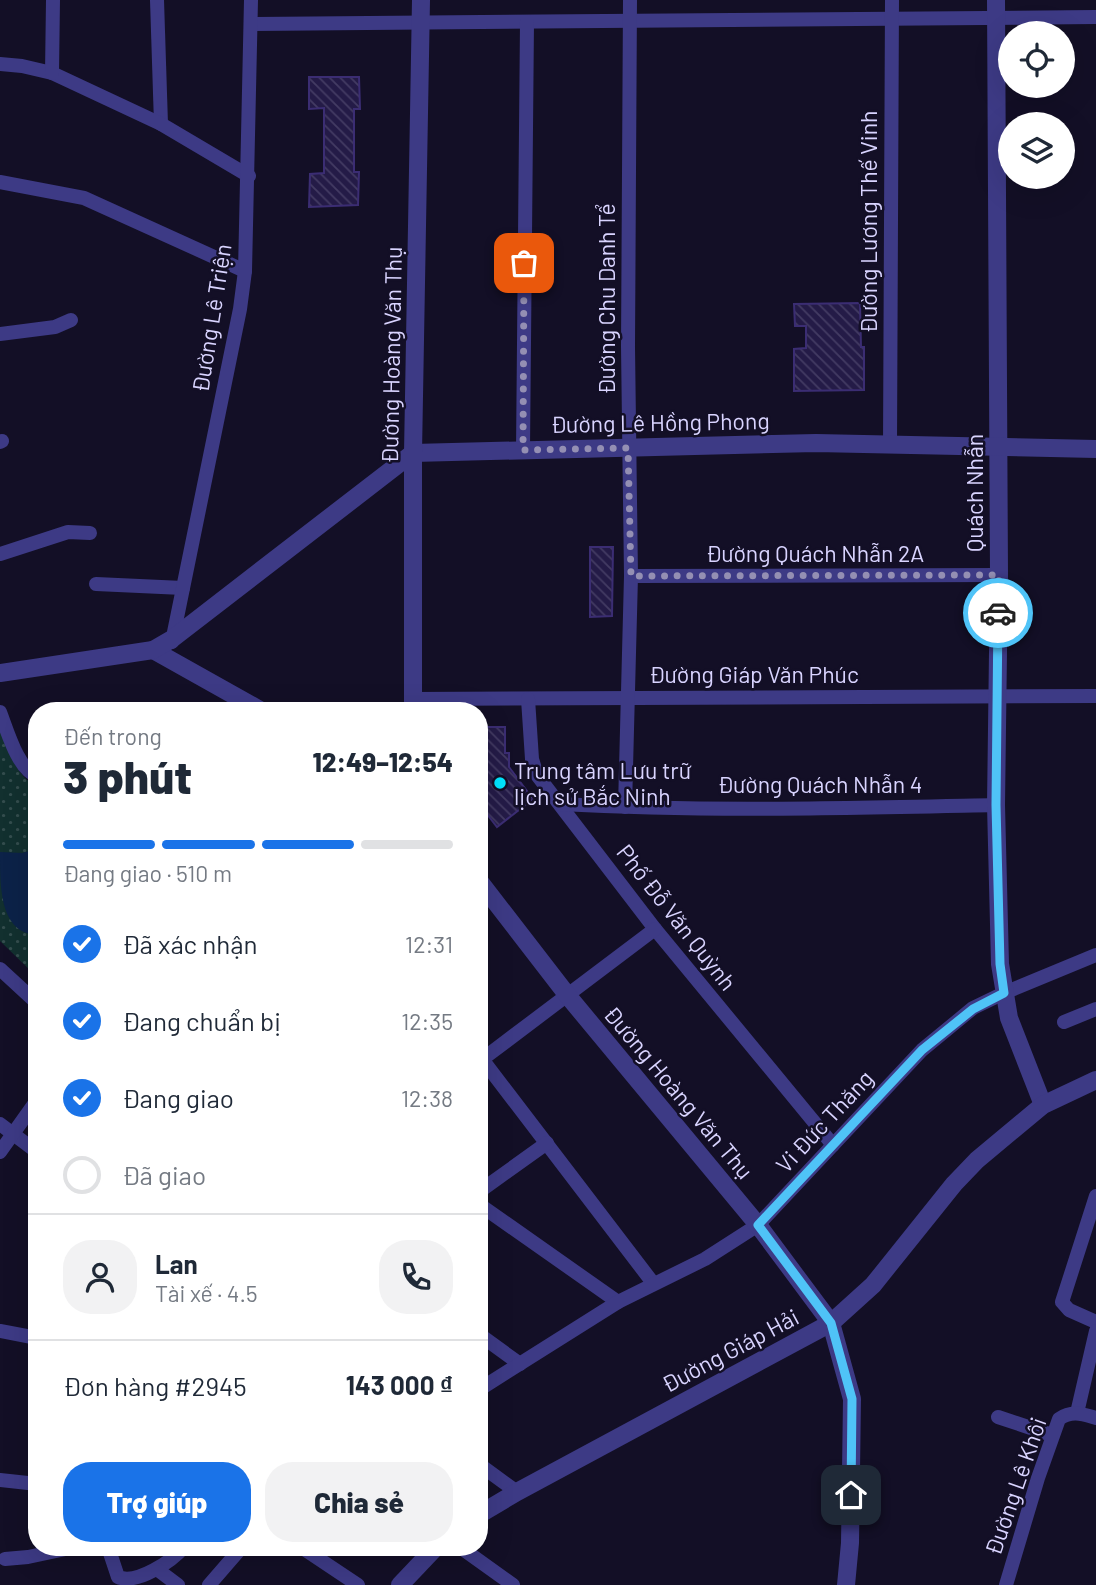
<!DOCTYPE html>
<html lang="vi">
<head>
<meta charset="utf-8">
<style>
  :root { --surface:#fff; --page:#f2f2f3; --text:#1f2937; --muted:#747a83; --line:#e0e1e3; --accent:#1a73e8 }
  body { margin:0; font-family:Barlow,sans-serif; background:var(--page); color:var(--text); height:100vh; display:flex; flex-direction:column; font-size:26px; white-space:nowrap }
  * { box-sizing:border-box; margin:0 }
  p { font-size:23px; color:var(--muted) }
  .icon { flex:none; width:38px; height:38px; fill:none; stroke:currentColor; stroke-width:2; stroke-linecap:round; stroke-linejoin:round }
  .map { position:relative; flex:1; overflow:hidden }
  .side { position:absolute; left:28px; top:702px; width:460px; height:854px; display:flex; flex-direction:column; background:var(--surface); border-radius:28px; box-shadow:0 7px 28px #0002 }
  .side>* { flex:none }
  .buttons { position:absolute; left:998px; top:21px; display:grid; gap:14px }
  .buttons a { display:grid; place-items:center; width:77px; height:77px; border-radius:50%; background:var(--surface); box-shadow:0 7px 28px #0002; font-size:35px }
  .pin { position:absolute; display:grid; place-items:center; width:60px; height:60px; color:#fff; margin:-30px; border-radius:14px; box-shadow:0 4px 10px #0006 }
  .courier { position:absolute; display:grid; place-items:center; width:70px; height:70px; margin:-35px; border:5px solid #4fc3f7; border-radius:50%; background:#fff; color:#222; box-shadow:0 2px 9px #0007 }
  .overview em { font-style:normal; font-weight:800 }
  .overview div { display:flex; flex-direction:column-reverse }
  .overview { display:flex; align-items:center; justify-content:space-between; height:119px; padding:0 35px }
  h1 { font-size:46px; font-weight:800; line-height:52px }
  .bar { display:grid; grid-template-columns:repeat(4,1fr); gap:10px 7px; align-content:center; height:84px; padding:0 35px }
  .bar i { height:9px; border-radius:5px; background:var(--line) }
  .bar .active { background:var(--accent) }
  .bar p { grid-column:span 4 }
  .line { display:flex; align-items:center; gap:18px; padding:0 35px; border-top:2px solid var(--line) }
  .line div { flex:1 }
  .round { display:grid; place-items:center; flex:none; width:74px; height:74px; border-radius:28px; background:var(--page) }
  ol { padding:0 35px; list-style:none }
  li { display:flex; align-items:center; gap:21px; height:77px }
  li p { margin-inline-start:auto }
  li .icon { padding:7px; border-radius:50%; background:var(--accent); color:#fff; stroke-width:4 }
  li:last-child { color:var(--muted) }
  li i { width:38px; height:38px; border:4px solid var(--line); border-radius:50% }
  .primary-button { display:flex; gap:14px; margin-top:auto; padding:14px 35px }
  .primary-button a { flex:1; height:80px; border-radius:28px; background:var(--accent); color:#fff; font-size:28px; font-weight:800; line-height:80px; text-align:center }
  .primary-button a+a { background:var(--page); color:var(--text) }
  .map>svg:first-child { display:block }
</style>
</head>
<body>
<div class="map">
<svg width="1096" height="1585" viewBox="0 0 1096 1585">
  <defs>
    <pattern id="green-dots" width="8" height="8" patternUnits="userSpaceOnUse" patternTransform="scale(1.75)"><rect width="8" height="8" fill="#12302f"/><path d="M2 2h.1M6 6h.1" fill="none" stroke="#344d4e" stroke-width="1.8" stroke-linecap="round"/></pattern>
    <pattern id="building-back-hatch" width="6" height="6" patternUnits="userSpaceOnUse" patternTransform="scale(1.75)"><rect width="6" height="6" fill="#241b47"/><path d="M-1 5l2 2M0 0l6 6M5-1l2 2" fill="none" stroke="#433b63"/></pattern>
  </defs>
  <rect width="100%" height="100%" fill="#130f26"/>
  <!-- green -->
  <path fill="url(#green-dots)" d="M0 729C8 748 16 778 37 786V977L0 941Z"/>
  <!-- water -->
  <path fill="#0c2248" d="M37 849V935C0 933 0 888 0 852L22 853Z"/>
  <!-- building -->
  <g fill="url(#building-back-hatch)" stroke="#3b2d73" stroke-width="2">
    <polygon points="309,77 359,77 360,109 354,109 354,172 359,172 358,205 309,207 310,174 324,173 324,108 309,109"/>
    <polygon points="860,303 861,347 864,347 864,390 794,391 794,349 806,348 806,326 795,326 794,304"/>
    <polygon points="590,547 613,547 612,616 590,617"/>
    <polygon points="480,727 505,727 505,753 509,753 509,767 533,799 497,827 480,805"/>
  </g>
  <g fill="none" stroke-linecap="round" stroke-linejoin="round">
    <!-- minor -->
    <g stroke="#3d3a85" stroke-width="14">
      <polyline points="157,0 161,124"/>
      <polyline points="251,24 1096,17"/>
      <polyline points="0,64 22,66 52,73 161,124 249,176"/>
      <polyline points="52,73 53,0"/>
      <polyline points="0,182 84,198 245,271"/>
      <polyline points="0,334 55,327 71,320"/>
      <polyline points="0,442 2,441"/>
      <polyline points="890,445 892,0"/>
      <polyline points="523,450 527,22"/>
      <polyline points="0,554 68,532 90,533"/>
      <polyline points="631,576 999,575"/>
      <polyline points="96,584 183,588"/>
      <polyline points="172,642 240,309 245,271 251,0"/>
      <polyline points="413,699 1096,696"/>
      <polyline points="528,699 532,759 537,775 655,929 833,1145"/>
      <path d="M0 712C7 730 18 770 37 776"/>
      <path d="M560 804C705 812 851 808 996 805"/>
      <polyline points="625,807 631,576 628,347 630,0"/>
      <polyline points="0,969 37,1003"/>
      <polyline points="1064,1022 1096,1009"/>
      <polyline points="482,1059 653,1283"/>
      <polyline points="480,1061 655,929"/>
      <polyline points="0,1124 37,1152"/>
      <polyline points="0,1152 37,1100"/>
      <polyline points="480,1191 547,1143"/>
      <polyline points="1096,1196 1062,1302 1069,1310 1096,1322"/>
      <polyline points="480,1205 618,1302"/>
      <polyline points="0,1331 37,1338"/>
      <polyline points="480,1335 520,1364"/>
      <polyline points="480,1389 618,1302 705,1259 758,1225 922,1050 973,1008 1004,993 1096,955"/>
      <polyline points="1077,1413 1096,1331"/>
      <polyline points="998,1417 1052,1435"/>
      <polyline points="480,1465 517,1492"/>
      <polyline points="0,1480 37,1484"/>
      <path d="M108 1547 118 1577C137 1585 172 1561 184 1547"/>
      <polyline points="301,1547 358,1585"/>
      <polyline points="460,1547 513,1585"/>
      <polyline points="5,1559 28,1557 75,1547"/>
      <polyline points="158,1570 178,1585"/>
      <polyline points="209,1585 242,1547"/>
      <path d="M1006 1585 1038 1478 1059 1419C1072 1410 1082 1414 1096 1418"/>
    </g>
    <!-- tertiary -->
    <g stroke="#3d3a85" stroke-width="18">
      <polyline points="996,0 999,575 996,805 1000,964 1009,1018 1043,1105"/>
      <polyline points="153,650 260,710"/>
      <polyline points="0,673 153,650 172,639 413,453 816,443 1096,449"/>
      <polyline points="413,710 413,453 421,0"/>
      <polyline points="480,882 568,996 758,1225 831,1323 852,1399 850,1543 846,1585"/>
      <polyline points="480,1514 517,1492 831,1323 873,1285 954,1184 977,1160 1043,1105 1096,1080"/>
      <polyline points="400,1585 436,1547"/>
    </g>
  </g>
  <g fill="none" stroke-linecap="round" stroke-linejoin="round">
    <!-- done -->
    <polyline stroke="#948fb3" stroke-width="7" stroke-dasharray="0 12.6" points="524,263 523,450 628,448 631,576 999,575 998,613"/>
    <!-- route -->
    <polyline stroke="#4fc3f7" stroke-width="9" points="851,1495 852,1399 831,1323 758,1225 922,1050 973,1009 1004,993 1000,964 996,805 998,613"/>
  </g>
  <!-- markers -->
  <circle fill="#00e5ff" stroke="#130f26" stroke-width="2.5" cx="500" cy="783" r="7"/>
  <g text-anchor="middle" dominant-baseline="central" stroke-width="5" stroke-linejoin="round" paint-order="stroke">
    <!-- street labels -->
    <g font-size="23" fill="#d9d4ff" stroke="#130f26">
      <text transform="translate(868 222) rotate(-90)">Đường Lương Thế Vinh</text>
      <text transform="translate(606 299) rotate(-90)">Đường Chu Danh Tể</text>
      <text transform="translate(211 318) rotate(-81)">Đường Lê Triện</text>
      <text transform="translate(391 355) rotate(-89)">Đường Hoàng Văn Thụ</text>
      <text transform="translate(660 422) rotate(-1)">Đường Lê Hồng Phong</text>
      <text transform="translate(974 493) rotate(-90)">Quách Nhẫn</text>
      <text x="815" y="553">Đường Quách Nhẫn 2A</text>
      <text x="754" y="674">Đường Giáp Văn Phúc</text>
      <text x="820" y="784">Đường Quách Nhẫn 4</text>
      <text transform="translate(677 917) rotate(52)">Phố Đỗ Văn Quỳnh</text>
      <text transform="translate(679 1092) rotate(50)">Đường Hoàng Văn Thụ</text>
      <text transform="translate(824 1121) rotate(-47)">Vi Đức Thăng</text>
      <text transform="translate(730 1350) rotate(-28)">Đường Giáp Hải</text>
      <text transform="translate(1015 1486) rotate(-71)">Đường Lê Khôi</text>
    </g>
    <!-- poi labels -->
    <g font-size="23" fill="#d9d4ff" stroke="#130f26" text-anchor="start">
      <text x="514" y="770">Trung tâm Lưu trữ<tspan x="514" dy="26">lịch sử Bắc Ninh</tspan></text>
    </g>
  </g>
</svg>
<div class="buttons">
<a><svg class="icon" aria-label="locate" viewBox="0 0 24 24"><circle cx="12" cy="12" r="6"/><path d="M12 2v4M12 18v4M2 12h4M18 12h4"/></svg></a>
<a><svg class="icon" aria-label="layers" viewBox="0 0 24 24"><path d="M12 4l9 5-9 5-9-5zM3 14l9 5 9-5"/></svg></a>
</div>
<div class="pin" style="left:524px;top:263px;background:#ea580c"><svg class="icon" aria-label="bag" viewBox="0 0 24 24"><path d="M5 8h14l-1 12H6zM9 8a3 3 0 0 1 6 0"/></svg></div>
<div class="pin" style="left:851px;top:1495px;background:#1f2937"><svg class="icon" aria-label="home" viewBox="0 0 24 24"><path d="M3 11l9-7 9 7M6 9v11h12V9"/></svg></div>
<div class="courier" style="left:998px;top:613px"><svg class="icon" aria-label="car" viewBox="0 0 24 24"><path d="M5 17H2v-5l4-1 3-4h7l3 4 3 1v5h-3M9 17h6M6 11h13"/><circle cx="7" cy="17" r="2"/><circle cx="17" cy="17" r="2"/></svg></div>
<section class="side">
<div class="overview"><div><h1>3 phút</h1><p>Đến trong</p></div><em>12:49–12:54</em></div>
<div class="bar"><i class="active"></i><i class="active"></i><i class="active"></i><i></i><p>Đang giao · 510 m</p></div>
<ol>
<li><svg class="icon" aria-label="check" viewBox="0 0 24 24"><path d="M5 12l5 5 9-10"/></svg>Đã xác nhận<p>12:31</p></li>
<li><svg class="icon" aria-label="check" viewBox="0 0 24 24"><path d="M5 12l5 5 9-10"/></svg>Đang chuẩn bị<p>12:35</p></li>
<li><svg class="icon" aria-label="check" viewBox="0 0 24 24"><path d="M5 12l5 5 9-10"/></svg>Đang giao<p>12:38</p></li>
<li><i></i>Đã giao</li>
</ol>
<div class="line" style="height:126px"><a class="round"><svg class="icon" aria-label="person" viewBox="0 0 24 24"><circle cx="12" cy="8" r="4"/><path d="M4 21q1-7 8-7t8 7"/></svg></a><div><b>Lan</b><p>Tài xế · 4.5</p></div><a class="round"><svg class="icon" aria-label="phone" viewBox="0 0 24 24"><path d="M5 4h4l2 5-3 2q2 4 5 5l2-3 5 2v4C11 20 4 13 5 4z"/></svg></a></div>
<div class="line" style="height:91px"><div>Đơn hàng #2945</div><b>143 000 ₫</b></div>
<div class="primary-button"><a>Trợ giúp</a><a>Chia sẻ</a></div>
</section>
</div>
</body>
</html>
